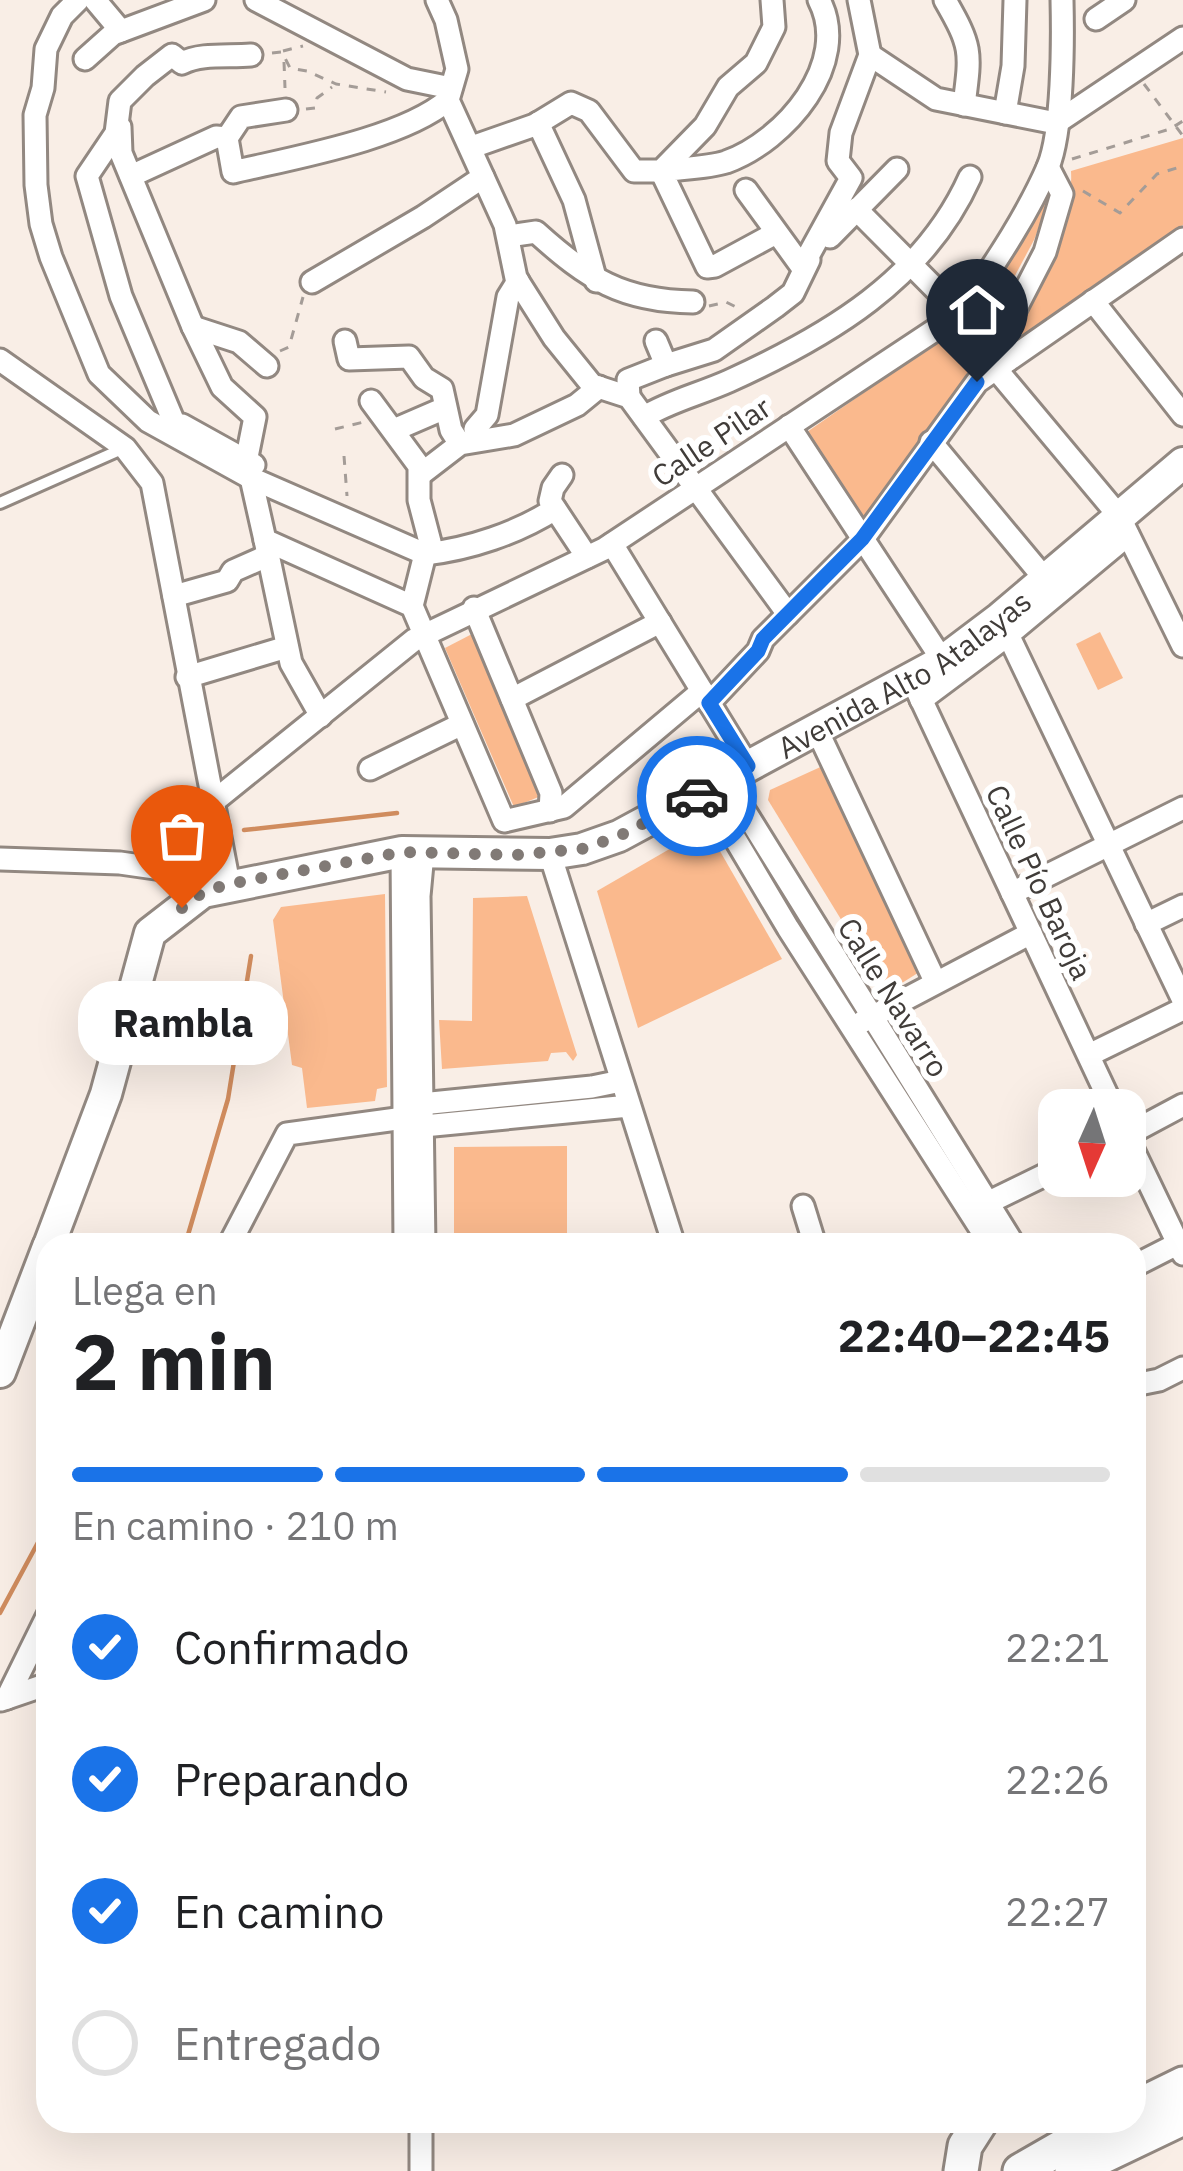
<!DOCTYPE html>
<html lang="es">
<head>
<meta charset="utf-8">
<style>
  :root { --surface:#fff; --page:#f2f2f2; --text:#202124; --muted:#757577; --line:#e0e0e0; --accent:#1a73e8 }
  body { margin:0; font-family:"IBM Plex Sans",sans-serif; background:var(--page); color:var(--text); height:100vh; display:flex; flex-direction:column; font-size:45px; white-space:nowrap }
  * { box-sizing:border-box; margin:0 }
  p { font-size:39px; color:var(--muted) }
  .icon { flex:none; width:66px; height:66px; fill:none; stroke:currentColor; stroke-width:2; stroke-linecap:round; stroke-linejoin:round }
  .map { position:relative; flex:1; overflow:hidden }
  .side { position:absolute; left:36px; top:1233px; width:1110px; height:900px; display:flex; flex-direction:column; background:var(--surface); border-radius:36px; box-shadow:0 12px 48px #0002 }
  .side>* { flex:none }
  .needle { width:78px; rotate:183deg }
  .controls { position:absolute; left:1038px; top:1089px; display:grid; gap:24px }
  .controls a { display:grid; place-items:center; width:108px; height:108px; border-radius:24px; background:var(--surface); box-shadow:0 12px 48px #0002; font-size:60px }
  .pin { position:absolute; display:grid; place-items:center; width:102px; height:102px; color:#fff; margin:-123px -51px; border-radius:50% 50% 50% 0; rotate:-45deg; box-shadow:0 0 12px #0007 }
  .pin .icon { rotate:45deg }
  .courier { position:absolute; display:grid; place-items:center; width:120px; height:120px; margin:-60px; border:9px solid #1a73e8; border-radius:50%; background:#fff; color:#222; box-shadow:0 3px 15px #0007 }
  .bubble { position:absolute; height:84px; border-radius:36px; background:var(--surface); box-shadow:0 12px 48px #0002; font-size:39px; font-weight:700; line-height:84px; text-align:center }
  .head em { font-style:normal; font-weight:700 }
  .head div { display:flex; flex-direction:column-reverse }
  .head { display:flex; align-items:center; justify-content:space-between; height:204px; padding:0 36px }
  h1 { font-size:78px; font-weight:700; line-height:90px }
  .bar { display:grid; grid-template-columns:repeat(4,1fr); gap:18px 12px; align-content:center; height:144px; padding:0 36px }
  .bar i { height:15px; border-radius:9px; background:var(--line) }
  .bar .on { background:var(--accent) }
  .bar p { grid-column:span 4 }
  ol { padding:0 36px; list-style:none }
  li { display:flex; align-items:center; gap:36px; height:132px }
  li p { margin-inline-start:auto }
  li .icon { padding:12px; border-radius:50%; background:var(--accent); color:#fff; stroke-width:4 }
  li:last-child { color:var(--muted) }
  li i { width:66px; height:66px; border:6px solid var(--line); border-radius:50% }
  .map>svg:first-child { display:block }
</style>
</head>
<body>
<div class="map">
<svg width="1183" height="2171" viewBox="0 0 1183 2171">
  <rect width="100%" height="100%" fill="#f9eee6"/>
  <!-- green -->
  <g fill="#fab98d">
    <path d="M1183 138V225L1023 335 1017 330C1041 280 1074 228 1071 171Z"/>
    <polygon points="1042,196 1048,204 1034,240 996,311 989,314 979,312 976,306"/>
    <polygon points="954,330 966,332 978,346 977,359 897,479 863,519 807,432"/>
    <polygon points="1100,632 1123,678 1098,690 1076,644"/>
    <polygon points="472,634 541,796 514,807 445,648"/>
    <polygon points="827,764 921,971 886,993 768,800 770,790"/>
    <polygon points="699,832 709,832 782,959 638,1028 597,891"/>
    <polygon points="385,894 387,1087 377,1089 375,1101 307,1108 302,1068 292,1065 273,920 281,907"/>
    <polygon points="527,896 577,1055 573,1061 566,1052 551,1053 548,1061 442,1069 439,1020 472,1021 473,898"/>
    <polygon points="567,1146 567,1245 454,1245 454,1147"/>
  </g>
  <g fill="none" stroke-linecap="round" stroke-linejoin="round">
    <!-- stream -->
    <g stroke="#d08c5e" stroke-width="4.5">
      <polyline points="244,830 397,813"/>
      <polyline points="185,1245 228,1099 251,956"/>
      <polyline points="0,1613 48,1524"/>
    </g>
    <!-- lane casing -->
    <g stroke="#928881" stroke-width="16">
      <polyline id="lane" points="0,503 122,449"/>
    </g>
    <!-- street casing -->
    <g stroke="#928881" stroke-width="27">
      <g id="street">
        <polyline points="78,0 62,16 46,49 43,88 35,115 36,185 41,224 51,257 99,374 148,421 251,478 425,554 412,606"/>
        <polyline points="95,0 121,31"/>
        <polyline points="256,0 407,79 451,88"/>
        <polyline points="437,0 446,20 457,69 448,100 505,225 516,278 554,338 592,385 629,397 788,614"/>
        <path d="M945 0C972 47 971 51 964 105"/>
        <polyline points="1096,19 1124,0"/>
        <polyline points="870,55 936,99 1056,123 1183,38"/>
        <polyline points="85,59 113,34 204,0"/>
        <polyline points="1005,113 1013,66 1015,0"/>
        <polyline points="538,123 574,200 596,281"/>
        <polyline points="120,127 121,153 193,327 222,387 255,417 246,462"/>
        <path d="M227 138 233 172C292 158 402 139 448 100"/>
        <polyline points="472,147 535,125 571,103 589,111 634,171 661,171 705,126 728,87 756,63 774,27 772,0"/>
        <polyline points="131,176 216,137 227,138 241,117 286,110"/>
        <polyline points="746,190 802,267 851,178 838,161 841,133 870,55 859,0"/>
        <polyline points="856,209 1007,361"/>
        <path d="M776 233 715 266 707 267 661 171C682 168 707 168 726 162 785 141 852 63 819 0"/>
        <path d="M508 236 536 232C588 279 622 301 693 302"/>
        <polyline points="830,237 897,169"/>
        <polyline points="312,282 423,217 483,177"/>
        <polyline points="1093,301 1183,415"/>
        <polyline points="193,327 239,342 267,366"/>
        <polyline points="345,341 349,359 409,357 424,378 442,389 451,430 460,444"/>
        <polyline points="996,347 1045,252 1062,194 1048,167"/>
        <polyline points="0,360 125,448 152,483 229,884"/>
        <polyline points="666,365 714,350 775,307 793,293 809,260"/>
        <polyline points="996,369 1119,516 1183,646"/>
        <polyline points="629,397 628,380 666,365 656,341"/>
        <path d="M371 401 419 466V500L430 542 425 554C470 549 517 533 555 509"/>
        <path d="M644 417C670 401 700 394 729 381 828 336 924 280 970 177"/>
        <path d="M173 420 121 296 87 176 116 133 120 101 145 76 172 55 182 63C201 53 228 57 251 55"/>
        <polyline points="182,425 254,465"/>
        <polyline points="789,426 943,661"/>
        <polyline points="394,430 445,408"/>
        <polyline points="479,439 475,429 487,415 508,297 518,281"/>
        <polyline points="931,442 1045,579"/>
        <polyline points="421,474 460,444 514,435 577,405 599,387"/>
        <polyline points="562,475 553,488 550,501 587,557"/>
        <polyline points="251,478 265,540 412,606 504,821 564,807 702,691"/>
        <polyline points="265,540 291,663 321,716"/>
        <polyline points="612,544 748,766"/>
        <polyline points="174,596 227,581 233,571 267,556"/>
        <polyline points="474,608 551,793 550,811"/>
        <polyline points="1000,618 1183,1000"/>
        <polyline points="187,677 287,647"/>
        <polyline points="912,680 1114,1110"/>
        <polyline points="512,699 660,622"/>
        <polyline points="921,700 1008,635 1128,535"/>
        <polyline points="709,703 758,651 763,639 863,539 977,382 1183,239"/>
        <polyline points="817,730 935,981"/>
        <polyline points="370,769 462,724"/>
        <polyline points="725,779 1014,1245"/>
        <polyline points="706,790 788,928 991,1245"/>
        <path d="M213 802 414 640 604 549 962 312C992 267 1026 218 1048 167 1063 131 1063 41 1062 0"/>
        <polyline points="402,852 405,1245"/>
        <polyline points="423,853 419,896 424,1245"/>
        <polyline points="550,854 674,1245"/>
        <polyline points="0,859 120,863 176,871 203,892"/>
        <polyline points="1012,893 1183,808"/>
        <polyline points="1146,924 1183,906"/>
        <polyline points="862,1022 1031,933"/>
        <polyline points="1089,1055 1183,1009"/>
        <polyline points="410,1121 421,1126 434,1125 629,1106"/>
        <polyline points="1125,1133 1183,1254"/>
        <polyline points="1125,1136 1183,1105"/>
        <polyline points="803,1206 815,1245"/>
        <polyline points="975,1209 1059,1168"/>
        <polyline points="229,1245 287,1134 404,1118 421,1104 592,1087 621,1081"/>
        <polyline points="1134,1266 1183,1241"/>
        <polyline points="1134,1385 1159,1380 1183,1368"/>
        <polyline points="7,1698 48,1615"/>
        <polyline points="1,1700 48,1684"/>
        <polyline points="421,2121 421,2171"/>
      </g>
    </g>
    <!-- secondary casing -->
    <g stroke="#928881" stroke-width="36">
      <g id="secondary">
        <path id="s1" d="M49 1245 106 1094 150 933 203 892 402 852 550 854 582 849 619 836 943 661 1000 618 1183 463"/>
        <polyline points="0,1372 48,1247"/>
      </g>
    </g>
    <!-- primary casing -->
    <g stroke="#928881" stroke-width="39">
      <g id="primary">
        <polyline points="1134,2108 1183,2084"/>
        <polyline points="961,2171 965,2146 981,2121"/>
        <polyline points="1020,2171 1107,2121"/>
        <polyline points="1072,2171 1183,2118"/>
      </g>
    </g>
    <!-- path -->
    <g stroke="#a49c97" stroke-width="3" stroke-dasharray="9 9" stroke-linecap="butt">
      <polyline points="283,51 303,46"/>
      <polyline points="272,53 282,52 290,68 307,71 336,84 386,92"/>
      <polyline points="284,62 285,88"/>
      <polyline points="1144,84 1183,136"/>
      <polyline points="306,109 315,108 317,98 332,87"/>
      <polyline points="1072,159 1170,129 1183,121"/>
      <polyline points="1083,191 1120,213 1157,174 1183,166"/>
      <polyline points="709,306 726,302 738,308"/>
      <polyline points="280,351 289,347 303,297"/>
      <polyline points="335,429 364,422"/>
      <polyline points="344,456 347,496"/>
    </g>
    <!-- lane -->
    <use href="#lane" stroke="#fff" stroke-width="10"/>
    <!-- street -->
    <use href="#street" stroke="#fff" stroke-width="21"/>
    <!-- secondary -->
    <use href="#secondary" stroke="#fff" stroke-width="30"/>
    <!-- primary -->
    <use href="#primary" stroke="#fff" stroke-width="33"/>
  </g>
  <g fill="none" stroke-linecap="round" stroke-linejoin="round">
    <!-- done -->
    <polyline stroke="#817a76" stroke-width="12" stroke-dasharray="0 21.6" points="182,908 203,892 229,884 402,852 514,855 582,849 619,836 697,796"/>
    <!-- route -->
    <polyline stroke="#1a73e8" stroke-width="15" points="697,796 748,766 709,703 758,651 763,639 862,539 977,382"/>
  </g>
  <g text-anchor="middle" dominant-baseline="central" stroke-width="12" stroke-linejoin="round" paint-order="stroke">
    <!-- street labels -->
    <g font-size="30" fill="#403c39" stroke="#fff">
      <text transform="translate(711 441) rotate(-34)">Calle Pilar</text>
      <text stroke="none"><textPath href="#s1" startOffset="1146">Avenida Alto Atalayas</textPath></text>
      <text transform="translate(1040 882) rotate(65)">Calle Pío Baroja</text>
      <text transform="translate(894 997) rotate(58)">Calle Navarro</text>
    </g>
  </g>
</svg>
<div class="controls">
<a><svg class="needle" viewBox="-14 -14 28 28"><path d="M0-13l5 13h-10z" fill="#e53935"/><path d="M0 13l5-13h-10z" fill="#757577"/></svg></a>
</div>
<div class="pin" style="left:182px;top:908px;background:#ea580c"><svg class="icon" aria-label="bag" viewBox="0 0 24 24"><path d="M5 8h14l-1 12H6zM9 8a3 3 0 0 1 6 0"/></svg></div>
<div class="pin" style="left:977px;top:382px;background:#1f2937"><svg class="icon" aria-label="home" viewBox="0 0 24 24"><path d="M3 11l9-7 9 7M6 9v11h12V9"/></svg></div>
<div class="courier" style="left:697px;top:796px"><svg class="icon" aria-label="car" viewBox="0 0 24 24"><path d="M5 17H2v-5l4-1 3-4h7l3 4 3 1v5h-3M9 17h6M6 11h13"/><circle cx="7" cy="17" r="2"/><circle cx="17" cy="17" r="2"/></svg></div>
<div class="bubble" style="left:78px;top:981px;width:210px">Rambla</div>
<section class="side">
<div class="head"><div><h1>2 min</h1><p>Llega en</p></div><em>22:40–22:45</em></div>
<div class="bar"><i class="on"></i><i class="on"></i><i class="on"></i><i></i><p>En camino · 210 m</p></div>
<ol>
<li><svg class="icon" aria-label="check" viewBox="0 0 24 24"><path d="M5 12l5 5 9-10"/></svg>Confirmado<p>22:21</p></li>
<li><svg class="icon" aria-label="check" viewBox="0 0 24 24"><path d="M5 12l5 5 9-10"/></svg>Preparando<p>22:26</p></li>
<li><svg class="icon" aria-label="check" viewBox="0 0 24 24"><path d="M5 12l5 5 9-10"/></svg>En camino<p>22:27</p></li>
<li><i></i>Entregado</li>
</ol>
</section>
</div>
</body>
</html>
